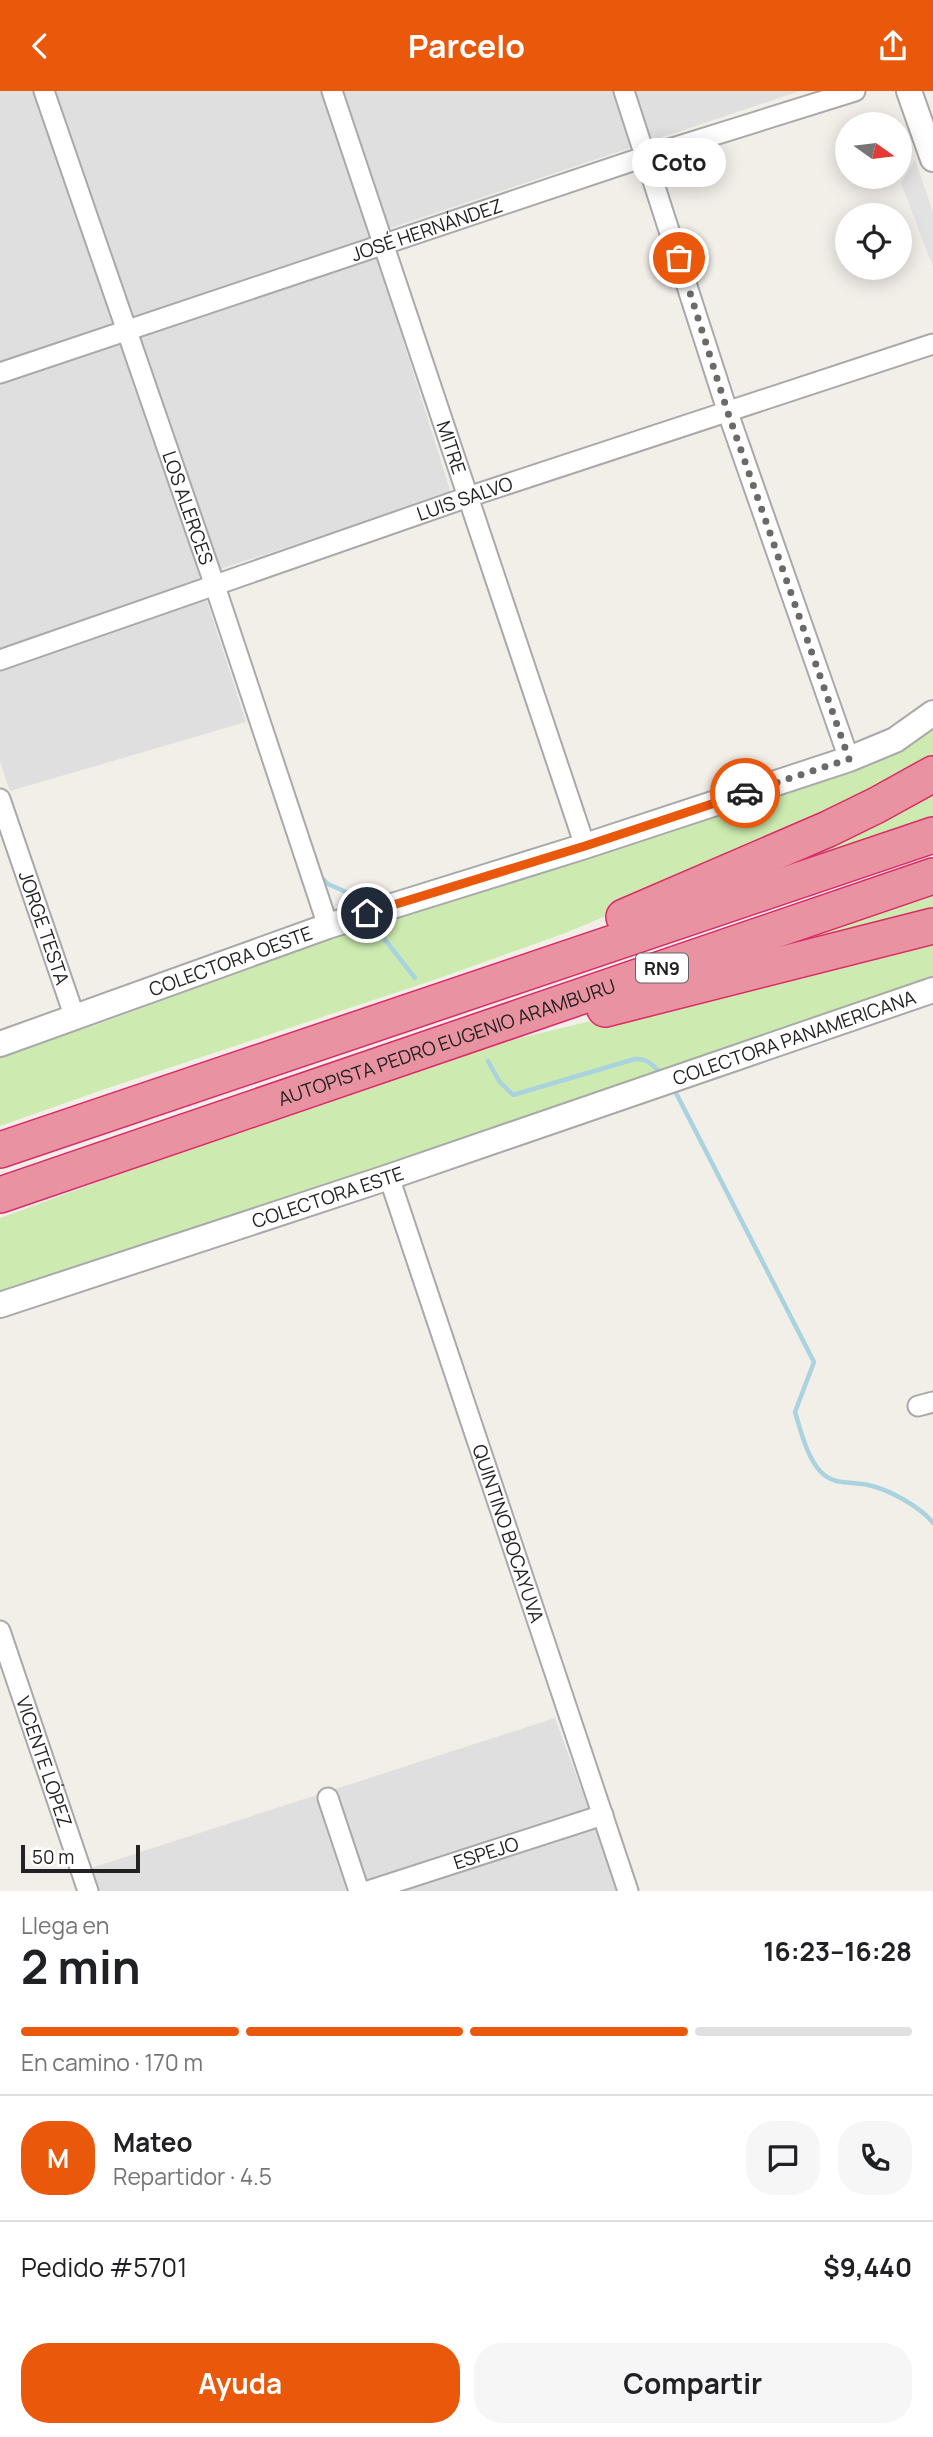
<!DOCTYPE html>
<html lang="es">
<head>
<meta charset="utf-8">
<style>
  :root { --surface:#fff; --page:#f6f6f6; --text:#202124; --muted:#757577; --line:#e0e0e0; --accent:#ea580c }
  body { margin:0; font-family:Manrope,sans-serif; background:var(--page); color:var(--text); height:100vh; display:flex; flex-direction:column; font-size:26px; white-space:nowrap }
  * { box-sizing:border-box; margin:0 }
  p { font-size:23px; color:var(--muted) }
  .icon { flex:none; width:38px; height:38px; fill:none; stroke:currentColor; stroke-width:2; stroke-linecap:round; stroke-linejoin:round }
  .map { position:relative; height:1800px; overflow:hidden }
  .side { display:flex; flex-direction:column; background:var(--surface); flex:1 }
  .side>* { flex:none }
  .needle { width:46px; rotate:104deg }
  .buttons { position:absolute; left:835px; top:21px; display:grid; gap:14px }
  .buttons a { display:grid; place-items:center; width:77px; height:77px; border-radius:50%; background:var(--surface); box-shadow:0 4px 18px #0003; font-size:35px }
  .scale { position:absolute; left:21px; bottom:18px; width:119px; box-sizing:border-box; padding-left:7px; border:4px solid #222; border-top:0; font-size:19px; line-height:24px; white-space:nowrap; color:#222; -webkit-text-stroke:5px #fff; paint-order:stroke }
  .pin { position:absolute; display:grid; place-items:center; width:60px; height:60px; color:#fff; margin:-30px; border:4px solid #fff; border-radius:50%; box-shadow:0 2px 7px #0007 }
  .courier { position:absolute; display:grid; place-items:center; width:70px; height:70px; margin:-35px; border:5px solid #ea580c; border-radius:50%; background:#fff; color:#222; box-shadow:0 2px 9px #0007 }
  .bubble { position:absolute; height:49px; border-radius:24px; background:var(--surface); box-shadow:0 4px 18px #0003; font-size:23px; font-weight:700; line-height:49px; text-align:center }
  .headline em { font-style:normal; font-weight:700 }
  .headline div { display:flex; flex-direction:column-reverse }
  .headline { display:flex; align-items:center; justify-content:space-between; height:119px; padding:0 21px }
  h1 { font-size:46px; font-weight:700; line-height:52px }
  .bar { display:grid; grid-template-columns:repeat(4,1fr); gap:10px 7px; align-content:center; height:84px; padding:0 21px }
  .bar i { height:9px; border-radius:5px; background:var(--line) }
  .bar .selected { background:var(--accent) }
  .bar p { grid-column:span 4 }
  .line { display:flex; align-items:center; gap:18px; padding:0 21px; border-top:2px solid var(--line) }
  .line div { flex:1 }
  .round { display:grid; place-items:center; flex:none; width:74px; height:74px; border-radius:28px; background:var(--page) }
  .cta { display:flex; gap:14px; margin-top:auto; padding:14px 21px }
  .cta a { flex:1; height:80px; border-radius:28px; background:var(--accent); color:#fff; font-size:28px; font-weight:700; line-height:80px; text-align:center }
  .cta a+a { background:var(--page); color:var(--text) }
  header { display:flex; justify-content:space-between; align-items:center; height:91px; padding:0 21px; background:var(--accent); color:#fff; font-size:32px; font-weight:700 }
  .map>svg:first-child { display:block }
</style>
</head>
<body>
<header><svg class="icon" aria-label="back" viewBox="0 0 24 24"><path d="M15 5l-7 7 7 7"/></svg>Parcelo<svg class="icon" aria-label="share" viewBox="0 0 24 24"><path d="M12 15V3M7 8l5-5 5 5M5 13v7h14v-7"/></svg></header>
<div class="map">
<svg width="933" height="1800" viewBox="0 0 933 1800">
  <rect width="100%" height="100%" fill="#f2efe9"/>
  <!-- residential -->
  <g fill="#e0dfdf">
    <polygon points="0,0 800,0 370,144 451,402 199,485 246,631 10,700 0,671"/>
    <polygon points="555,1627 619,1800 92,1800 85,1779"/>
  </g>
  <!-- grass -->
  <g fill="#cdebb0">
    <polygon points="933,633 933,676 830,730 568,841 434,889 102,999 0,1035 0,964 96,934 341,842 460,803 594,765 888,661"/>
    <polygon points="933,697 933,726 779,778"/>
    <polygon points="933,802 933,828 720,873"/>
    <polygon points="933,848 933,888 481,1043 0,1201 0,1127 229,1043 419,978 520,947"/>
  </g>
  <!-- parking -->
  <polygon fill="#e2e2e2" points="915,69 933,121 933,176 901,92"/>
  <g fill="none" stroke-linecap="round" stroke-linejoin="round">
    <!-- stream -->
    <g stroke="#aad3df" stroke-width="4.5">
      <polyline points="320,785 328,793 346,801 358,816"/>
      <polyline points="371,831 415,887"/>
      <path d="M488 970 499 990 513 1004 635 968C648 967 654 975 661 983"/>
      <path d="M674 998 814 1271 795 1321C801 1340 807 1367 821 1381 834 1395 852 1390 868 1394 888 1398 921 1416 933 1432"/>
    </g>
    <!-- minor casing -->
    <g stroke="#a9a9a9" stroke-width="23">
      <g id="minor">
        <path id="s1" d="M44 0 215 495 328 835"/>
        <path id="s2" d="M332 0 585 755"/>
        <polyline points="624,0 728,322 849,668"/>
        <path id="s3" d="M0 282 647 65 855 0"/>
        <path id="s4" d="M0 569 468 406 933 253"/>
        <path id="s5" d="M0 708 75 927"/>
        <path id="s6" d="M389 1086 628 1800"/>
        <polyline points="918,1315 933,1311"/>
        <path id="s7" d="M0 1540 88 1800"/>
        <polyline points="328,1707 359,1800"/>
        <path id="s8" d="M368 1800 603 1724"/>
      </g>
    </g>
    <!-- tertiary casing -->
    <g stroke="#a9a9a9" stroke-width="28">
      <g id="tertiary">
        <polyline points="909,0 933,68"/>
        <path id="s9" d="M0 953 328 835 585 755 849 668 895 649 933 622"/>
        <path id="s10" d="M0 1214 389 1086 933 899"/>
      </g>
    </g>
    <!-- motorway casing -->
    <g stroke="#dc2a67" stroke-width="38">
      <g id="motorway">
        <polyline points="624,826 828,738 877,714 933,683"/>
        <polyline points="605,918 933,835"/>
        <polyline points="0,1059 933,744"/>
        <path id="s11" d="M0 1104 933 785"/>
      </g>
    </g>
    <!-- minor -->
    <use href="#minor" stroke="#fff" stroke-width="19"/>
    <!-- tertiary -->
    <use href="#tertiary" stroke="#fff" stroke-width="24"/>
    <!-- motorway -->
    <use href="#motorway" stroke="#e892a2" stroke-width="35"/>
  </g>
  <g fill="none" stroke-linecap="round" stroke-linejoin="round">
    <!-- done -->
    <polyline stroke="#6b6a68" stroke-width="7" stroke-dasharray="0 12.6" points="679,167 728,322 849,668 745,702"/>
    <!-- route -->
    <polyline stroke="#ea580c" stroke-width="9" points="367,822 585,755 745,702"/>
  </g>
  <g text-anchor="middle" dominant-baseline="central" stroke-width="5" stroke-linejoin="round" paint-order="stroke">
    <!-- shield labels -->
    <rect fill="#fff" stroke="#646464" stroke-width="2" x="636" y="862.5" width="52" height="29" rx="5"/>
    <g font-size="18" font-weight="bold" fill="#222">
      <text x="662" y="877">RN9</text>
    </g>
    <!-- street labels -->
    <g font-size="19" fill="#222" stroke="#fff">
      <text stroke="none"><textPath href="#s3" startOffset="450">JOSÉ HERNÁNDEZ</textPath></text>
      <text stroke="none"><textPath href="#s2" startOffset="376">MITRE</textPath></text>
      <text stroke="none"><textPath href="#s4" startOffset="492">LUIS SALVO</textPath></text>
      <text stroke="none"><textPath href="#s1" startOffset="441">LOS ALERCES</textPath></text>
      <text stroke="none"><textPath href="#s5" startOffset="136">JORGE TESTA</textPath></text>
      <text stroke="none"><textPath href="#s9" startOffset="245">COLECTORA OESTE</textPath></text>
      <text stroke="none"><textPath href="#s10" startOffset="838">COLECTORA PANAMERICANA</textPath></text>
      <text stroke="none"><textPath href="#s11" startOffset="472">AUTOPISTA PEDRO EUGENIO ARAMBURU</textPath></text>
      <text stroke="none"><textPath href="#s10" startOffset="345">COLECTORA ESTE</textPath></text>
      <text stroke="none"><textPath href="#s6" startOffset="376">QUINTINO BOCAYUVA</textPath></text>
      <text stroke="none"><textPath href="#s7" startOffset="138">VICENTE LÓPEZ</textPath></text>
      <text stroke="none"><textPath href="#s8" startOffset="124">ESPEJO</textPath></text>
    </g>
  </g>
</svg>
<div class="buttons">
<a><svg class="needle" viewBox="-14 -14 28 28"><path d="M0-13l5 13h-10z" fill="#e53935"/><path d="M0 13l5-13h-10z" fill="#757577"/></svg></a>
<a><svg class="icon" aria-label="locate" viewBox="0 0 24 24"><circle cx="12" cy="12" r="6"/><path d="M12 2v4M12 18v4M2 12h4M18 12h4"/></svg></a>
</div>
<div class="scale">50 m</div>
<div class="pin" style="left:679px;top:167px;background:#ea580c"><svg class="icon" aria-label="bag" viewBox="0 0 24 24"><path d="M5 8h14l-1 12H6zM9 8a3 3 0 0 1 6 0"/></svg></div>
<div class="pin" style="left:367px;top:822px;background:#1f2937"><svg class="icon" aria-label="home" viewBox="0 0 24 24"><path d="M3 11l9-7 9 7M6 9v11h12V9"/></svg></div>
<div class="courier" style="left:745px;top:702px"><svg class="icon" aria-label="car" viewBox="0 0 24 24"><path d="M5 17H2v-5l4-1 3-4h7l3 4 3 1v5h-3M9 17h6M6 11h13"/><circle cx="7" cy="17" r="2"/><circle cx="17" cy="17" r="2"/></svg></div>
<div class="bubble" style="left:632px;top:47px;width:94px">Coto</div>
</div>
<section class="side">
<div class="headline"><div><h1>2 min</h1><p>Llega en</p></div><em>16:23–16:28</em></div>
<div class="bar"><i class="selected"></i><i class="selected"></i><i class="selected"></i><i></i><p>En camino · 170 m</p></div>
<div class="line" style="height:126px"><b class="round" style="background:var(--accent);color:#fff">M</b><div><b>Mateo</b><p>Repartidor · 4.5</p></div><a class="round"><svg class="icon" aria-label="chat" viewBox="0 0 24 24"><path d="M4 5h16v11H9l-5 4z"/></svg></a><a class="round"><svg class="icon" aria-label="phone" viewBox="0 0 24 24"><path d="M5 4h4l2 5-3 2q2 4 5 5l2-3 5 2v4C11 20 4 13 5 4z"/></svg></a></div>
<div class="line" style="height:91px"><div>Pedido #5701</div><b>$9,440</b></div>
<div class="cta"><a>Ayuda</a><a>Compartir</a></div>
</section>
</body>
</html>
